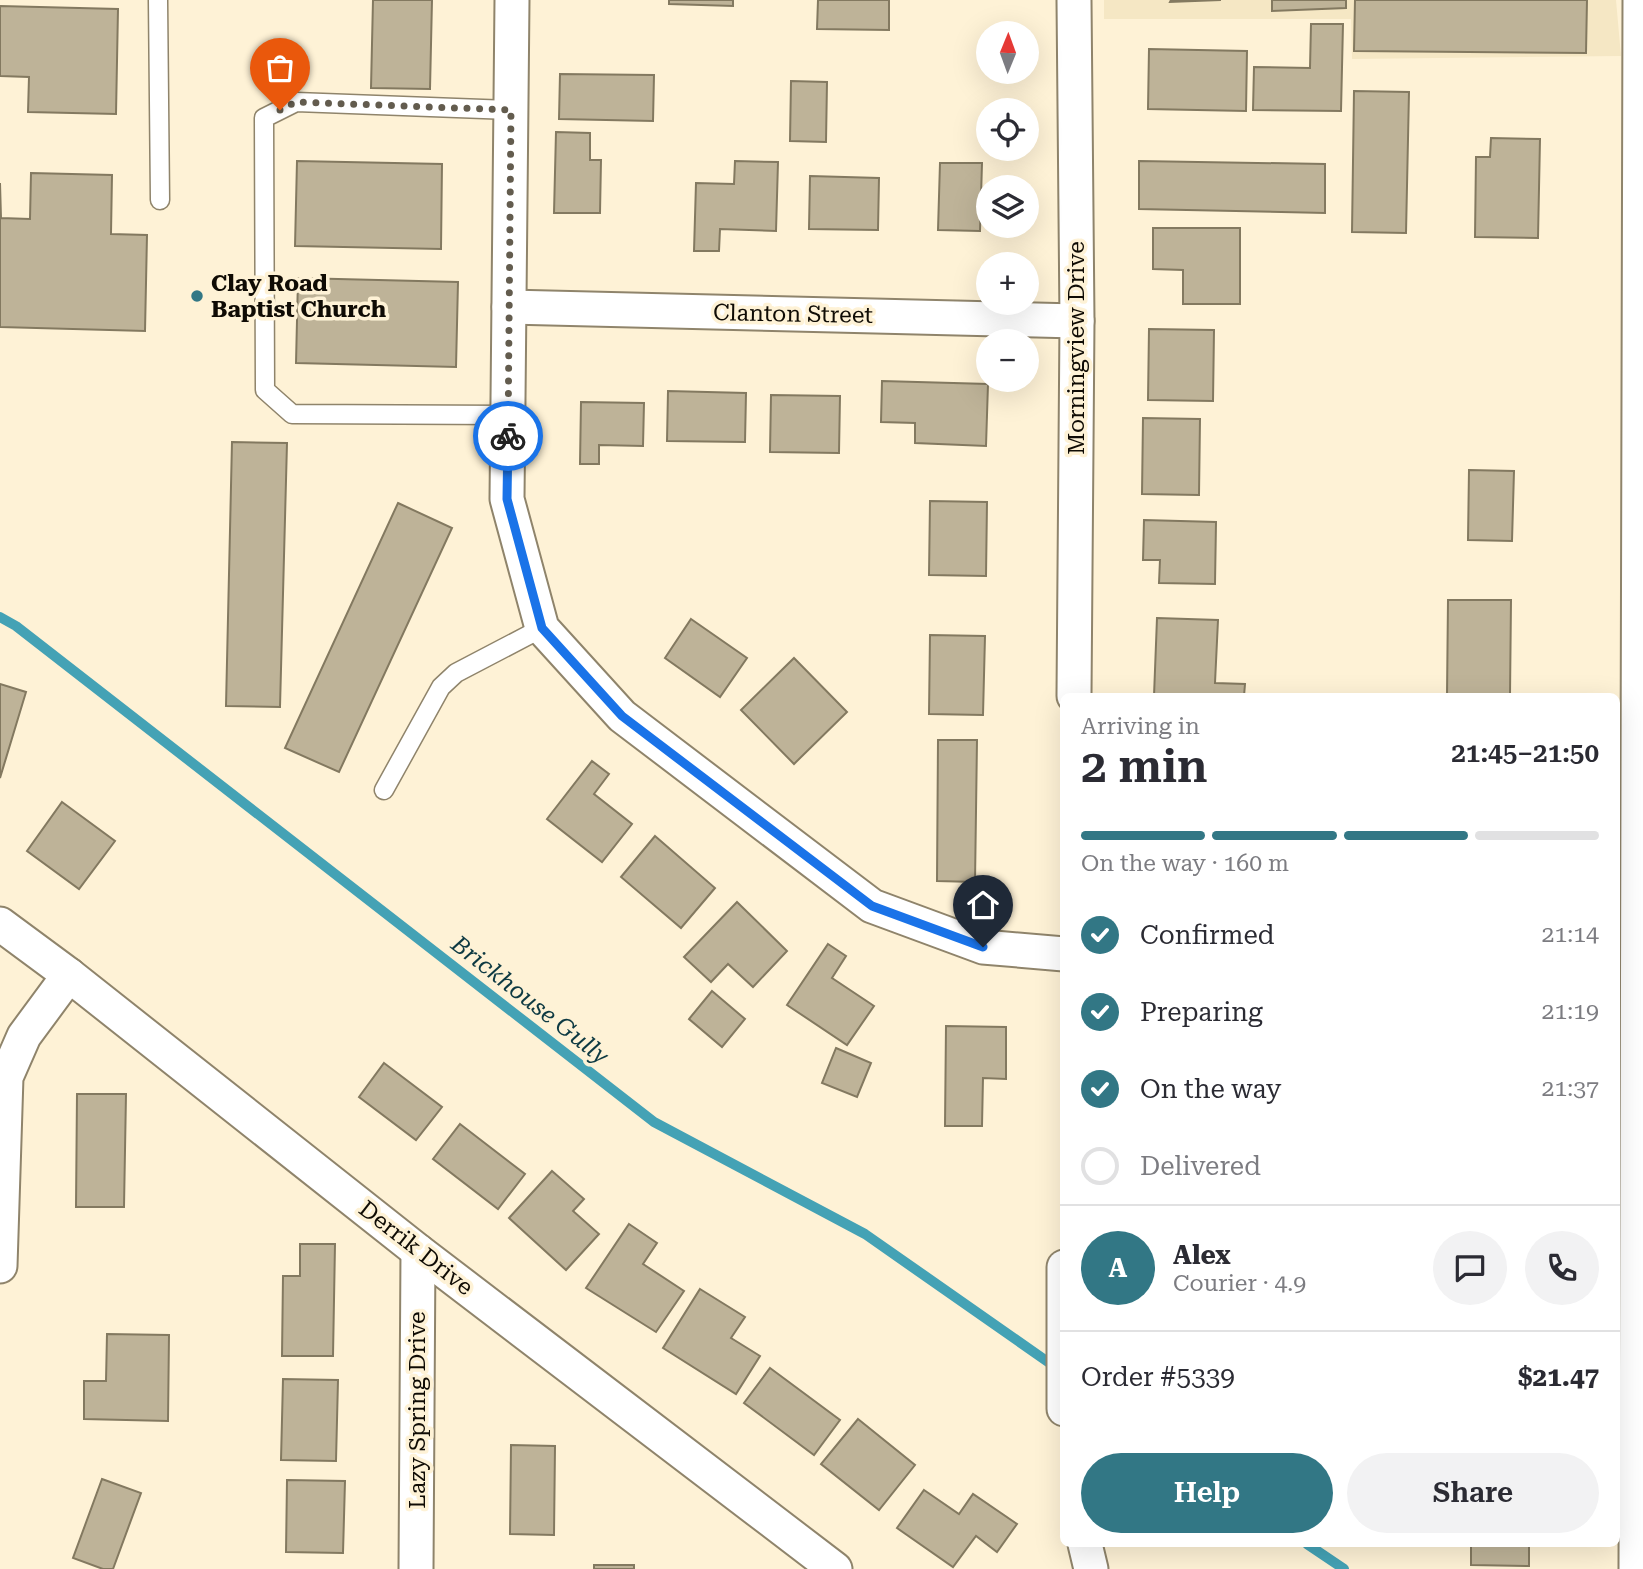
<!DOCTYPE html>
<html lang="en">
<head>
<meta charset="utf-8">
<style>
  :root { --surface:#fff; --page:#f2f2f3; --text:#2b2b33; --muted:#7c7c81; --line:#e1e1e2; --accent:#327785 }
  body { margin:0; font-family:"Roboto Serif",serif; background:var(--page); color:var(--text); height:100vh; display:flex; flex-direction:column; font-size:26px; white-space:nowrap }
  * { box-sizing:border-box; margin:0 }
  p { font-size:23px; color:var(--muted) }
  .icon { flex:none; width:38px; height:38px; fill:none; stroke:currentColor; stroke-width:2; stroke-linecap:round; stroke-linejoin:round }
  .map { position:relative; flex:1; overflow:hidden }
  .details { position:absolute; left:1060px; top:693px; width:560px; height:854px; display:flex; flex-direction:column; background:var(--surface); border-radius:10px; box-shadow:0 7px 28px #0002 }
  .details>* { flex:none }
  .needle { width:46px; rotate:1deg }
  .tools { position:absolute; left:976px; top:21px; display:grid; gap:14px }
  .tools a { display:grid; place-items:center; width:63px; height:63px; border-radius:50%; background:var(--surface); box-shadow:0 7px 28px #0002; font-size:35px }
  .pin { position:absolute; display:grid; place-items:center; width:60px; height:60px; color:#fff; margin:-72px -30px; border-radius:50% 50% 50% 0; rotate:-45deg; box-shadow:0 0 7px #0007 }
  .pin .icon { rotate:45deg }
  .courier { position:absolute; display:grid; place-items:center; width:70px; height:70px; margin:-35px; border:5px solid #1a73e8; border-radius:50%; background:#fff; color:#222; box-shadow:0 2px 9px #0007 }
  .summary em { font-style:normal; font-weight:600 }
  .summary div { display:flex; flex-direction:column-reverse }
  .summary { display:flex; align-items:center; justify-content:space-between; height:119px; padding:0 21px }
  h1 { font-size:46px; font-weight:600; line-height:52px }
  .bar { display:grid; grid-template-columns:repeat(4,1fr); gap:10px 7px; align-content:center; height:84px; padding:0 21px }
  .bar i { height:9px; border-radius:5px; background:var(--line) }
  .bar .on { background:var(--accent) }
  .bar p { grid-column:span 4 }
  .line { display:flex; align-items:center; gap:18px; padding:0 21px; border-top:2px solid var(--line) }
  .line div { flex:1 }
  .round { display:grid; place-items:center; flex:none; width:74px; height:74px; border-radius:37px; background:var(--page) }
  ol { padding:0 21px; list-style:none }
  li { display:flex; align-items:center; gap:21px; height:77px }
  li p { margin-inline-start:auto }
  li .icon { padding:7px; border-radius:50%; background:var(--accent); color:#fff; stroke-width:4 }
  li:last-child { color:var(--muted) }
  li i { width:38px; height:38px; border:4px solid var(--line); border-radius:50% }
  .primary-button { display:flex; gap:14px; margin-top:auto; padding:14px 21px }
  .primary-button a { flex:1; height:80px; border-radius:42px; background:var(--accent); color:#fff; font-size:28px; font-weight:600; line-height:80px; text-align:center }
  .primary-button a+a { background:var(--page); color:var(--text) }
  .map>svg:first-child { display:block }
</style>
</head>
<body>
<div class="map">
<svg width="1643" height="1569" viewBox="0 0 1643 1569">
  <rect width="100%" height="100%" fill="#fef2d6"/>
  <!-- built -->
  <polygon fill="#f5e7c4" points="1104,0 1616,0 1621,56 1352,59 1351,19 1104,19"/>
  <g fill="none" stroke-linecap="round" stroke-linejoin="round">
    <!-- stream -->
    <g stroke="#44a2b5" stroke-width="10">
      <polyline points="0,617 16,626 654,1122 865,1234 1058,1369"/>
      <polyline points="1307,1544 1344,1569"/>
    </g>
  </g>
  <!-- building -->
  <g fill="#beb398" stroke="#837960" stroke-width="2">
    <polygon points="373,0 432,0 430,89 371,88"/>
    <polygon points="669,0 733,0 733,6 669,4"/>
    <polygon points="818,0 889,0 889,30 817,29"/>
    <polygon points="1171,0 1221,0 1170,2"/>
    <polygon points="1272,0 1346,0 1346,8 1272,11"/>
    <polygon points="1355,0 1587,0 1586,53 1354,51"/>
    <polygon points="0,6 118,9 116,114 28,112 29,77 0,76"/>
    <polygon points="1311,24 1343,24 1341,111 1253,110 1254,67 1310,68"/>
    <polygon points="1149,49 1247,51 1246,111 1148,109"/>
    <polygon points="560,74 654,75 653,121 559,119"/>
    <polygon points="791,81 827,82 826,142 790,141"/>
    <polygon points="1354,91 1409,92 1406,233 1352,232"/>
    <polygon points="556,132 590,133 590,160 601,160 600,213 554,213"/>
    <polygon points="1491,138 1540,139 1538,238 1475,237 1476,157 1490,157"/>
    <polygon points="297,161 442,164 441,249 295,246"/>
    <polygon points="735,161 778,162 776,231 720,229 719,251 694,251 696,183 734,184"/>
    <polygon points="1139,161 1325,164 1325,213 1139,209"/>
    <polygon points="940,163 982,163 980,231 938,230"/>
    <polygon points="31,173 112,175 111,234 147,235 145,331 0,327 0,183 1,218 30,219"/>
    <polygon points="810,176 879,178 878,230 809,229"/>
    <polygon points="1153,228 1240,228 1240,304 1183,304 1183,270 1153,269"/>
    <polygon points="298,278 458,282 456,367 296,363"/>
    <polygon points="1149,329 1214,330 1213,401 1148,400"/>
    <polygon points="882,381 988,384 986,446 915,443 915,423 881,422"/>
    <polygon points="668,391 746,393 745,442 667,441"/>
    <polygon points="771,395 840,396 839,453 770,452"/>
    <polygon points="581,402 644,403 643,446 599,445 599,464 580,464"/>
    <polygon points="1143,418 1200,419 1199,495 1142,494"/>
    <polygon points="232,442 287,443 280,707 226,706"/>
    <polygon points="1469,470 1514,471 1512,541 1468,540"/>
    <polygon points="930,501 987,502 986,576 929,575"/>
    <polygon points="398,503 452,528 339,772 285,748"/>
    <polygon points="1144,520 1216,522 1215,584 1159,583 1160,560 1143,560"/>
    <polygon points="1448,600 1511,600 1510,696 1447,696"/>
    <polygon points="1157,618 1218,620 1215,683 1245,684 1244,696 1154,696"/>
    <polygon points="691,619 747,658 720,697 665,658"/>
    <polygon points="930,635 985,636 983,715 929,714"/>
    <polygon points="794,658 847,712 794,764 741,710"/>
    <polygon points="0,684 26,692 0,778"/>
    <polygon points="938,740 977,740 975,882 937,881"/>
    <polygon points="592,761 609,774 594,794 632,824 602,862 547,819"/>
    <polygon points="62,802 115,841 79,889 27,851"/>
    <polygon points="655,836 715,888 681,928 621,877"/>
    <polygon points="737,902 787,951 753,987 728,964 711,982 684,957"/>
    <polygon points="828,944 846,956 832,978 874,1006 847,1045 787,1005"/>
    <polygon points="712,991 745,1019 722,1047 689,1019"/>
    <polygon points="946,1026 1006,1027 1006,1079 983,1078 982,1126 945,1126"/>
    <polygon points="836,1048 871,1063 857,1097 822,1083"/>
    <polygon points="384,1063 442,1107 416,1140 359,1097"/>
    <polygon points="77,1094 126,1094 124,1207 76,1207"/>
    <polygon points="460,1124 525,1174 498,1209 433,1159"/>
    <polygon points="552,1171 584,1199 573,1211 599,1234 566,1270 509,1218"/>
    <polygon points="629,1224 657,1243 643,1264 684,1291 656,1332 586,1288"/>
    <polygon points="300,1244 335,1244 333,1356 282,1356 283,1276 300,1276"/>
    <polygon points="700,1289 745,1317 731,1338 760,1356 736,1394 663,1348"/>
    <polygon points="107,1334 169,1335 168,1421 84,1419 84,1381 106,1381"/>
    <polygon points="770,1368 840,1420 814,1455 744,1403"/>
    <polygon points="283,1379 338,1380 336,1461 281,1460"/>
    <polygon points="858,1419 915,1465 879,1510 821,1464"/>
    <polygon points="511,1445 555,1446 554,1535 510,1534"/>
    <polygon points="102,1479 141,1493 113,1569 103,1569 73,1558"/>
    <polygon points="287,1480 345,1481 343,1553 286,1552"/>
    <polygon points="924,1490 959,1514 973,1494 1017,1524 997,1552 976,1536 953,1567 897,1528"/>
    <polygon points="1471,1544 1529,1544 1529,1566 1471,1565"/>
    <rect x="594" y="1565" width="40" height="4"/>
  </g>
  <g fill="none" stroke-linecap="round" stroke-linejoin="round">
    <!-- service casing -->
    <g stroke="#8f846b" stroke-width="21">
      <g id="service">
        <polyline points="158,0 160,200"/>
        <polyline points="508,415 292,414 265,390 264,118 296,102 511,110"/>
        <polyline points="384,790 441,687 456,673 542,628"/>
      </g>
    </g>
    <!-- minor casing -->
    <g stroke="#8f846b" stroke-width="37">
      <g id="minor">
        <polyline points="512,0 507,499 542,628 622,716 872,906 983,947 1064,954"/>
        <polyline points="1074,0 1077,321 1074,696"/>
        <polyline points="509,307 1077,321"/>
        <polyline points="0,924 69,975 418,1251 835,1569"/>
        <polyline points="0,1266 6,1077 24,1036 69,975"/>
        <polyline points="1064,1267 1064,1409"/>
        <polyline points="1085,1544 1091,1569"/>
        <polyline points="416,1569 418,1251"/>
        <polyline points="1636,1569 1640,0"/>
      </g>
    </g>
    <!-- service -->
    <use href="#service" stroke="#fff" stroke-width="18"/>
    <!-- minor -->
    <use href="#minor" stroke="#fff" stroke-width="33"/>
  </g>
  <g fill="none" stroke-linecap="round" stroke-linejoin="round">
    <!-- done -->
    <polyline stroke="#635c4e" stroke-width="7" stroke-dasharray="0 12.6" points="280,110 296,102 511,110 508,436"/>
    <!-- route -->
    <polyline stroke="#1a73e8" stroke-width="9" points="508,436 507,499 542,628 622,716 872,906 983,947"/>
  </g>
  <!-- markers -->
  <circle fill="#327785" stroke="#fef2d6" stroke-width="2.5" cx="197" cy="296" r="7"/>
  <g text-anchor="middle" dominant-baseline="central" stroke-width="7" stroke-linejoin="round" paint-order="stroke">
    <!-- poi labels -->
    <g font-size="23" font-weight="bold" fill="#0f0b04" stroke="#fef2d6" text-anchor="start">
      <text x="211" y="283">Clay Road<tspan x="211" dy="26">Baptist Church</tspan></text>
    </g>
    <!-- street labels -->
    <g font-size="23" fill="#0f0b04" stroke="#fef2d6">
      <text transform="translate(793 314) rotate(1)">Clanton Street</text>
      <text transform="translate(1076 348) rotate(-90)">Morningview Drive</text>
      <text transform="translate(416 1248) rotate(38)">Derrik Drive</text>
      <text transform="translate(417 1410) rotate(-90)">Lazy Spring Drive</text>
    </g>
    <!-- water labels -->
    <g font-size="24" font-style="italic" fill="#0d3942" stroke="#fef2d6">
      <text transform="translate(530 1000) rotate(38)">Brickhouse Gully</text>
    </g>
  </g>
</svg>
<div class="tools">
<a><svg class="needle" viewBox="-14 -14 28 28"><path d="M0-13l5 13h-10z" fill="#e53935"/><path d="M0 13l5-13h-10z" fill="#7c7c81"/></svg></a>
<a><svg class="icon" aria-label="locate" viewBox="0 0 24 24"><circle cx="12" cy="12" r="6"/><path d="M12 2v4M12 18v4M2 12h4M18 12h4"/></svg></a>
<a><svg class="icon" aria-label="layers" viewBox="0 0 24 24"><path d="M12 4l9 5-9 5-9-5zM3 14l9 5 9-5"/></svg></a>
<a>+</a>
<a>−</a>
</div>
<div class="pin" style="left:280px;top:110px;background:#ea580c"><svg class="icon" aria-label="bag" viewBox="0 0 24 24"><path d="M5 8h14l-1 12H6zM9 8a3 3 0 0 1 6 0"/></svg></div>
<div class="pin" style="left:983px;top:947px;background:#1f2937"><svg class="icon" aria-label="home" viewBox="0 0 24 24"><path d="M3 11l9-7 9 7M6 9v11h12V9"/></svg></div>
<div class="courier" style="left:508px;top:436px"><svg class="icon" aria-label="bike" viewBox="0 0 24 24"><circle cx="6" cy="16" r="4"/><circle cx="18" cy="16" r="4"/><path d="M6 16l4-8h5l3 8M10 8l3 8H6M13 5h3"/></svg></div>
<section class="details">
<div class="summary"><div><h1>2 min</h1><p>Arriving in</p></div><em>21:45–21:50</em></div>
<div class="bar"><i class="on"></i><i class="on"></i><i class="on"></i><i></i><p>On the way · 160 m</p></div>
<ol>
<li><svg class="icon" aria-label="check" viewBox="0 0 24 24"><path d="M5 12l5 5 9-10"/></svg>Confirmed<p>21:14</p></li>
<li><svg class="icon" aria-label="check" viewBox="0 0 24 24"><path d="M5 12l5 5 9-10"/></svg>Preparing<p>21:19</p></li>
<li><svg class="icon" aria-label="check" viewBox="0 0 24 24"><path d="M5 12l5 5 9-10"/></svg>On the way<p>21:37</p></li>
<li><i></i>Delivered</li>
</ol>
<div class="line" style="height:126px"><b class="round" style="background:var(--accent);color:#fff">A</b><div><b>Alex</b><p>Courier · 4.9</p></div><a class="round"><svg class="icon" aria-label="chat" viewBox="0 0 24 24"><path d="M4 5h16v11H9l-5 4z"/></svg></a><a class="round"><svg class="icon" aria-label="phone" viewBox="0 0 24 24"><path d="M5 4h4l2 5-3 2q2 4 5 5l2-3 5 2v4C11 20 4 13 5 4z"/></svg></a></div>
<div class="line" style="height:91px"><div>Order #5339</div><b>$21.47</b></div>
<div class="primary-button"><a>Help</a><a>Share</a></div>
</section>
</div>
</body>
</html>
